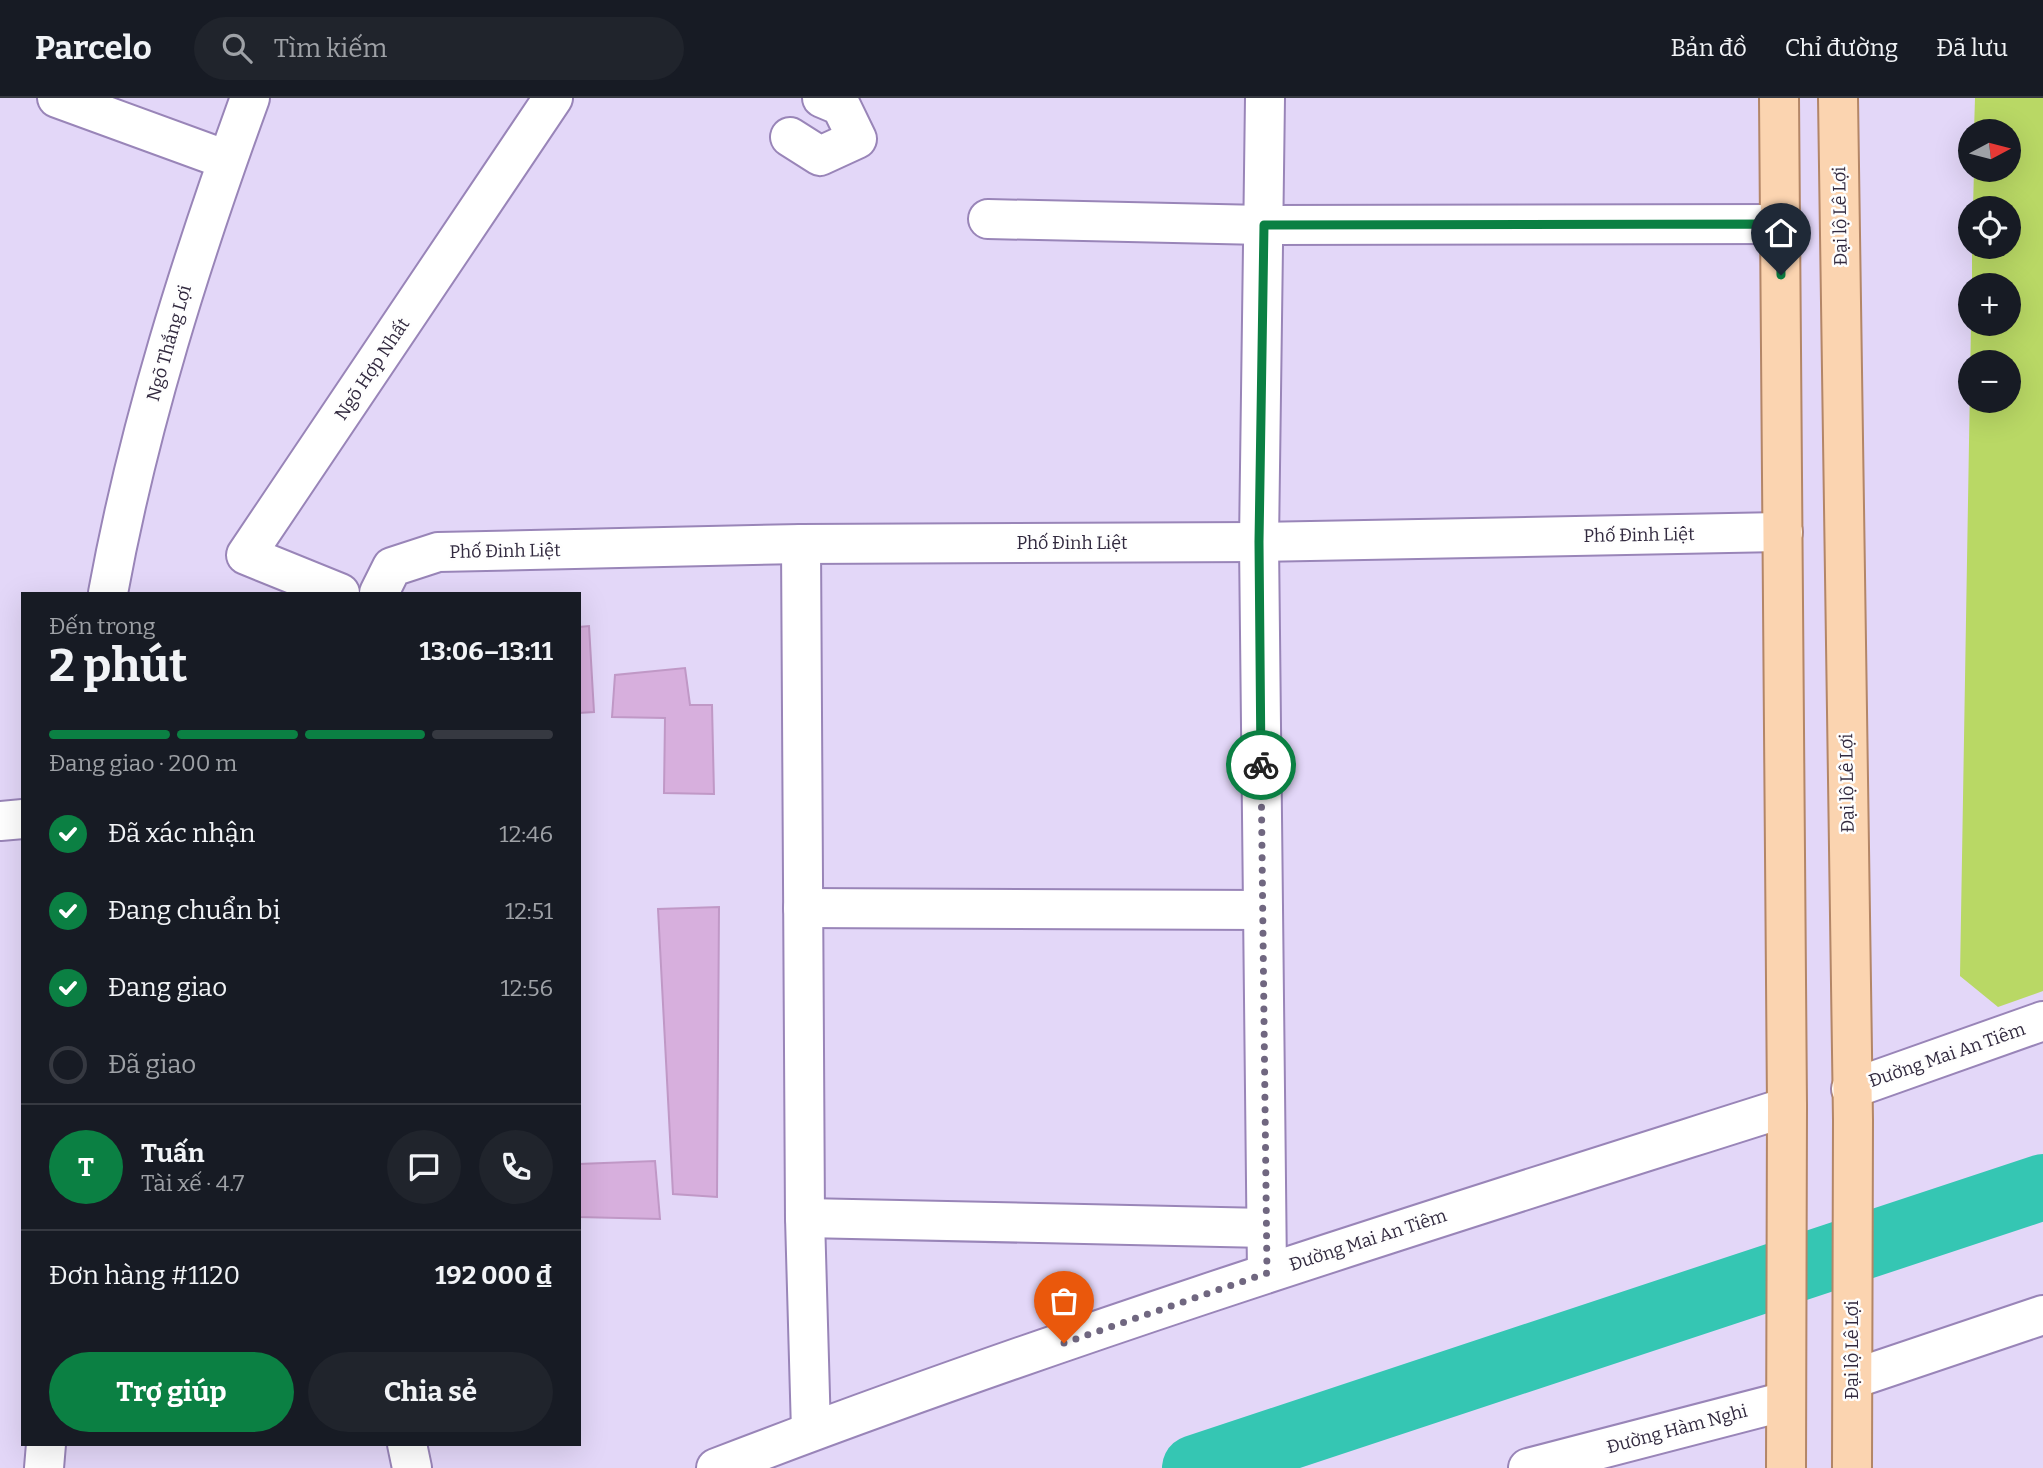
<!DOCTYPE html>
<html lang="vi">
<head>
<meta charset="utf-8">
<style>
  :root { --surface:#171b24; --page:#20242c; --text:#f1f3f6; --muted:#9ea1a6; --line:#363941; --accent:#0b8043 }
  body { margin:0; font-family:Bitter,serif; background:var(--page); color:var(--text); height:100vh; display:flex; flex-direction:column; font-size:26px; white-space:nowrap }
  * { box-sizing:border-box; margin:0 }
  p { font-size:23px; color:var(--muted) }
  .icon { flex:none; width:38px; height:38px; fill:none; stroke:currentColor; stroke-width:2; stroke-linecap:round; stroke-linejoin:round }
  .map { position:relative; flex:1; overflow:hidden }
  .details { position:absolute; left:21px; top:494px; width:560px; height:854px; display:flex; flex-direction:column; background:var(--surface); border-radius:0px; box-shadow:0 7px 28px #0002 }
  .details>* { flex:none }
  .needle { width:46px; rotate:83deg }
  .fabs { position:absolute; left:1958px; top:21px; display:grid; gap:14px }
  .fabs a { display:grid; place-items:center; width:63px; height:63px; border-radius:50%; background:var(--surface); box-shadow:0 7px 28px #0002; font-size:35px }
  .pin { position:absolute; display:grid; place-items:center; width:60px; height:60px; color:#fff; margin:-72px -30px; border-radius:50% 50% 50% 0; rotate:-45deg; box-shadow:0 0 7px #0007 }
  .pin .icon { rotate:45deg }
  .courier { position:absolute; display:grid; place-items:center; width:70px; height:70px; margin:-35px; border:5px solid #0b8043; border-radius:50%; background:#fff; color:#222; box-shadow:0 2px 9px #0007 }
  .head em { font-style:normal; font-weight:700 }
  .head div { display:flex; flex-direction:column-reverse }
  .head { display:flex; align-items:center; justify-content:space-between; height:119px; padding:0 28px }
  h1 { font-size:46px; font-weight:700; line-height:52px }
  .bar { display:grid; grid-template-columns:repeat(4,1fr); gap:10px 7px; align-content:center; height:84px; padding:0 28px }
  .bar i { height:9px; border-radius:5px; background:var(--line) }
  .bar .current { background:var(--accent) }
  .bar p { grid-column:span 4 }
  .line { display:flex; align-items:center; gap:18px; padding:0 28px; border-top:2px solid var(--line) }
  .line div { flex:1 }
  .round { display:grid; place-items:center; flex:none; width:74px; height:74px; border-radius:37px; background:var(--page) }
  ol { padding:0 28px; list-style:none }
  li { display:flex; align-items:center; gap:21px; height:77px }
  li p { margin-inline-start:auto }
  li .icon { padding:7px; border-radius:50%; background:var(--accent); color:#fff; stroke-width:4 }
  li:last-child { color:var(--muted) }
  li i { width:38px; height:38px; border:4px solid var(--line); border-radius:50% }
  .primary-button { display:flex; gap:14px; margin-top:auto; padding:14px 28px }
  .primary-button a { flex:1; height:80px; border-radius:42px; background:var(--accent); color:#fff; font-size:28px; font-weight:700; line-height:80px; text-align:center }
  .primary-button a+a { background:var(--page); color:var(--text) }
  header { display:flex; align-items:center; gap:42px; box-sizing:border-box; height:98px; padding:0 35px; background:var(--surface); border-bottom:2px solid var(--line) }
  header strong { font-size:33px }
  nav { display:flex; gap:38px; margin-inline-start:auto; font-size:24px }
  .search { width:490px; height:63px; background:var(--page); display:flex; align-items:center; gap:18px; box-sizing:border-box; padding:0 24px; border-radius:38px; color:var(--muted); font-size:26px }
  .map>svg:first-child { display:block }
</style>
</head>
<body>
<header>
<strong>Parcelo</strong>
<div class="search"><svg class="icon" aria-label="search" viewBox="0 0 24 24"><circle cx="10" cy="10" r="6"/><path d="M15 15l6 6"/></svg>Tìm kiếm</div>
<nav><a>Bản đồ</a><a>Chỉ đường</a><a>Đã lưu</a></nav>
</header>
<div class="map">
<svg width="2043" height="1370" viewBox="0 0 2043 1370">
  <rect width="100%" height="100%" fill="#e3d7f8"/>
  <!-- green -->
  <path fill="#b9d865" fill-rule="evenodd" d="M1975 0H2043V893L1998 909 1960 878 1971 226H2009V187H1972V149H2009V110H1973L1974 72H2009V33H1974ZM1970 264H2009V303H1970Z"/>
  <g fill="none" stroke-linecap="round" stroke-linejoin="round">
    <!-- river -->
    <polyline stroke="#35c6b3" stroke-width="66" points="1195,1370 2043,1089"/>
  </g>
  <!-- building -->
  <g fill="#d7afdd" stroke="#c098c6" stroke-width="2">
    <polygon points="589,528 594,614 579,615 579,529"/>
    <polygon points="685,570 690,607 712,607 714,696 664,695 665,620 612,619 615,577"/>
    <polygon points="719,809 717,1099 673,1096 658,811"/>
    <polygon points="655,1063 660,1121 579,1119 579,1066"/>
  </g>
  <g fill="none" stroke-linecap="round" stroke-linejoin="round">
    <!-- minor casing -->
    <g stroke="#9985b8" stroke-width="42">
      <g id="minor">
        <polyline points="57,0 227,62"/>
        <polyline points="1265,0 1259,444 1267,1175"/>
        <polyline points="790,39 820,58 857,41 841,8 822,0"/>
        <polyline points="988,121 1263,127 1780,126"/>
        <polyline points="801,446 805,1120 811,1333"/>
        <path d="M108 495C139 326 191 162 250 0"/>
        <polyline points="340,495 246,457 553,0"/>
        <polyline points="379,495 392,469 438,454 801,446 1259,444 1783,434"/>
        <polyline points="0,723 23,721"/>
        <polyline points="803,810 1263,812"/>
        <polyline points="1851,991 2043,923"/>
        <polyline points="805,1120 1266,1130"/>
        <polyline points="1853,1281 2043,1217"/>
        <polyline points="407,1346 412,1370"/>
        <polyline points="44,1370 46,1346"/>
        <path d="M716 1370C1067 1235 1428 1123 1787 1009"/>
        <polyline points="1528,1370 1786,1303"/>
      </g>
    </g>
    <!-- major casing -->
    <g stroke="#b38667" stroke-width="42">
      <g id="major">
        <polyline points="1779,0 1787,1009 1786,1370"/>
        <polyline points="1838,0 1853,1022 1852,1370"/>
      </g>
    </g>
    <!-- minor -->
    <use href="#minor" stroke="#fff" stroke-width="38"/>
    <!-- major -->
    <use href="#major" stroke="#fbd4b0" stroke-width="38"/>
  </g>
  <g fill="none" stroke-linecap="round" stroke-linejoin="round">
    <!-- done -->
    <polyline stroke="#706780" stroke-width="7" stroke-dasharray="0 12.6" points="1064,1245 1267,1175 1261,667"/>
    <!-- route -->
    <polyline stroke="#0b8043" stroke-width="9" points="1261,667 1259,444 1264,127 1780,126 1781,177"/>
  </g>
  <g text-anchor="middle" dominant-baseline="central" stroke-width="5" stroke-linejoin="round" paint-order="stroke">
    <!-- street labels -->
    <g font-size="18" fill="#322a3f" stroke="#fefefe">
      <text transform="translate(1840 118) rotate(-91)">Đại lộ Lê Lợi</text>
      <text transform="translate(169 245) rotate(-74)">Ngõ Thắng Lợi</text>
      <text transform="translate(372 271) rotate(-56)">Ngõ Hợp Nhất</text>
      <text transform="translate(1639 437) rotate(-1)">Phố Đinh Liệt</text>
      <text x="1072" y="445">Phố Đinh Liệt</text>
      <text transform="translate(505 453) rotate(-1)">Phố Đinh Liệt</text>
      <text transform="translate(1847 685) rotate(-91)">Đại lộ Lê Lợi</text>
      <text transform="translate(1947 957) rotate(-19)">Đường Mai An Tiêm</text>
      <text transform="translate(1368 1142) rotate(-18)">Đường Mai An Tiêm</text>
      <text transform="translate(1852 1252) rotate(-90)">Đại lộ Lê Lợi</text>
      <text transform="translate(1677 1331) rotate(-15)">Đường Hàm Nghi</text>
    </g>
  </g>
</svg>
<div class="fabs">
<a><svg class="needle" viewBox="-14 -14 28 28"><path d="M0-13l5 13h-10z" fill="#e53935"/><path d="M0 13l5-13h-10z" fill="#9ea1a6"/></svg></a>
<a><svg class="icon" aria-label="locate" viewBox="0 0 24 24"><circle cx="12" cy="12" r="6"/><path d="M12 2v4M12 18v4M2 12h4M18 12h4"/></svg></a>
<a>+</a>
<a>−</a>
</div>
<div class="pin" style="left:1064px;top:1245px;background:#ea580c"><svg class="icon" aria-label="bag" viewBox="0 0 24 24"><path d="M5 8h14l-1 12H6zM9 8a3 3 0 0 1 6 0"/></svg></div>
<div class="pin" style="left:1781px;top:177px;background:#1f2937"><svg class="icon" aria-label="home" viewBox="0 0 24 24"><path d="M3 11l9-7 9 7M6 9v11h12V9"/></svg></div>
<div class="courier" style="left:1261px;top:667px"><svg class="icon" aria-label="bike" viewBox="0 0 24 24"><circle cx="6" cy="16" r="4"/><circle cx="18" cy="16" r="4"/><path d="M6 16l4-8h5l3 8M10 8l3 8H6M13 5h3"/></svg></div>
<section class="details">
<div class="head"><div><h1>2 phút</h1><p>Đến trong</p></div><em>13:06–13:11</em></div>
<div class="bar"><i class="current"></i><i class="current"></i><i class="current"></i><i></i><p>Đang giao · 200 m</p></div>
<ol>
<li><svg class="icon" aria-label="check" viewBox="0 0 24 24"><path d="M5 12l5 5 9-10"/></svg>Đã xác nhận<p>12:46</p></li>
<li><svg class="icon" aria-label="check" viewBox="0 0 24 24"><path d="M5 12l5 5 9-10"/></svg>Đang chuẩn bị<p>12:51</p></li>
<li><svg class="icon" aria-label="check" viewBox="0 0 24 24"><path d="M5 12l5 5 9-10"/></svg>Đang giao<p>12:56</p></li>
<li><i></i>Đã giao</li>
</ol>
<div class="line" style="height:126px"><b class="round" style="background:var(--accent);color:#fff">T</b><div><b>Tuấn</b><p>Tài xế · 4.7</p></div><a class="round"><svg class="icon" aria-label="chat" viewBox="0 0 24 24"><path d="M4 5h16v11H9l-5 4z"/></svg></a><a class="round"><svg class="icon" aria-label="phone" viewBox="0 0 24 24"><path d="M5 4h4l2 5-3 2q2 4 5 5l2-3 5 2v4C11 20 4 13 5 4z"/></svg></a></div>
<div class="line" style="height:91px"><div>Đơn hàng #1120</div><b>192 000 ₫</b></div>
<div class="primary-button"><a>Trợ giúp</a><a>Chia sẻ</a></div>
</section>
</div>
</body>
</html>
